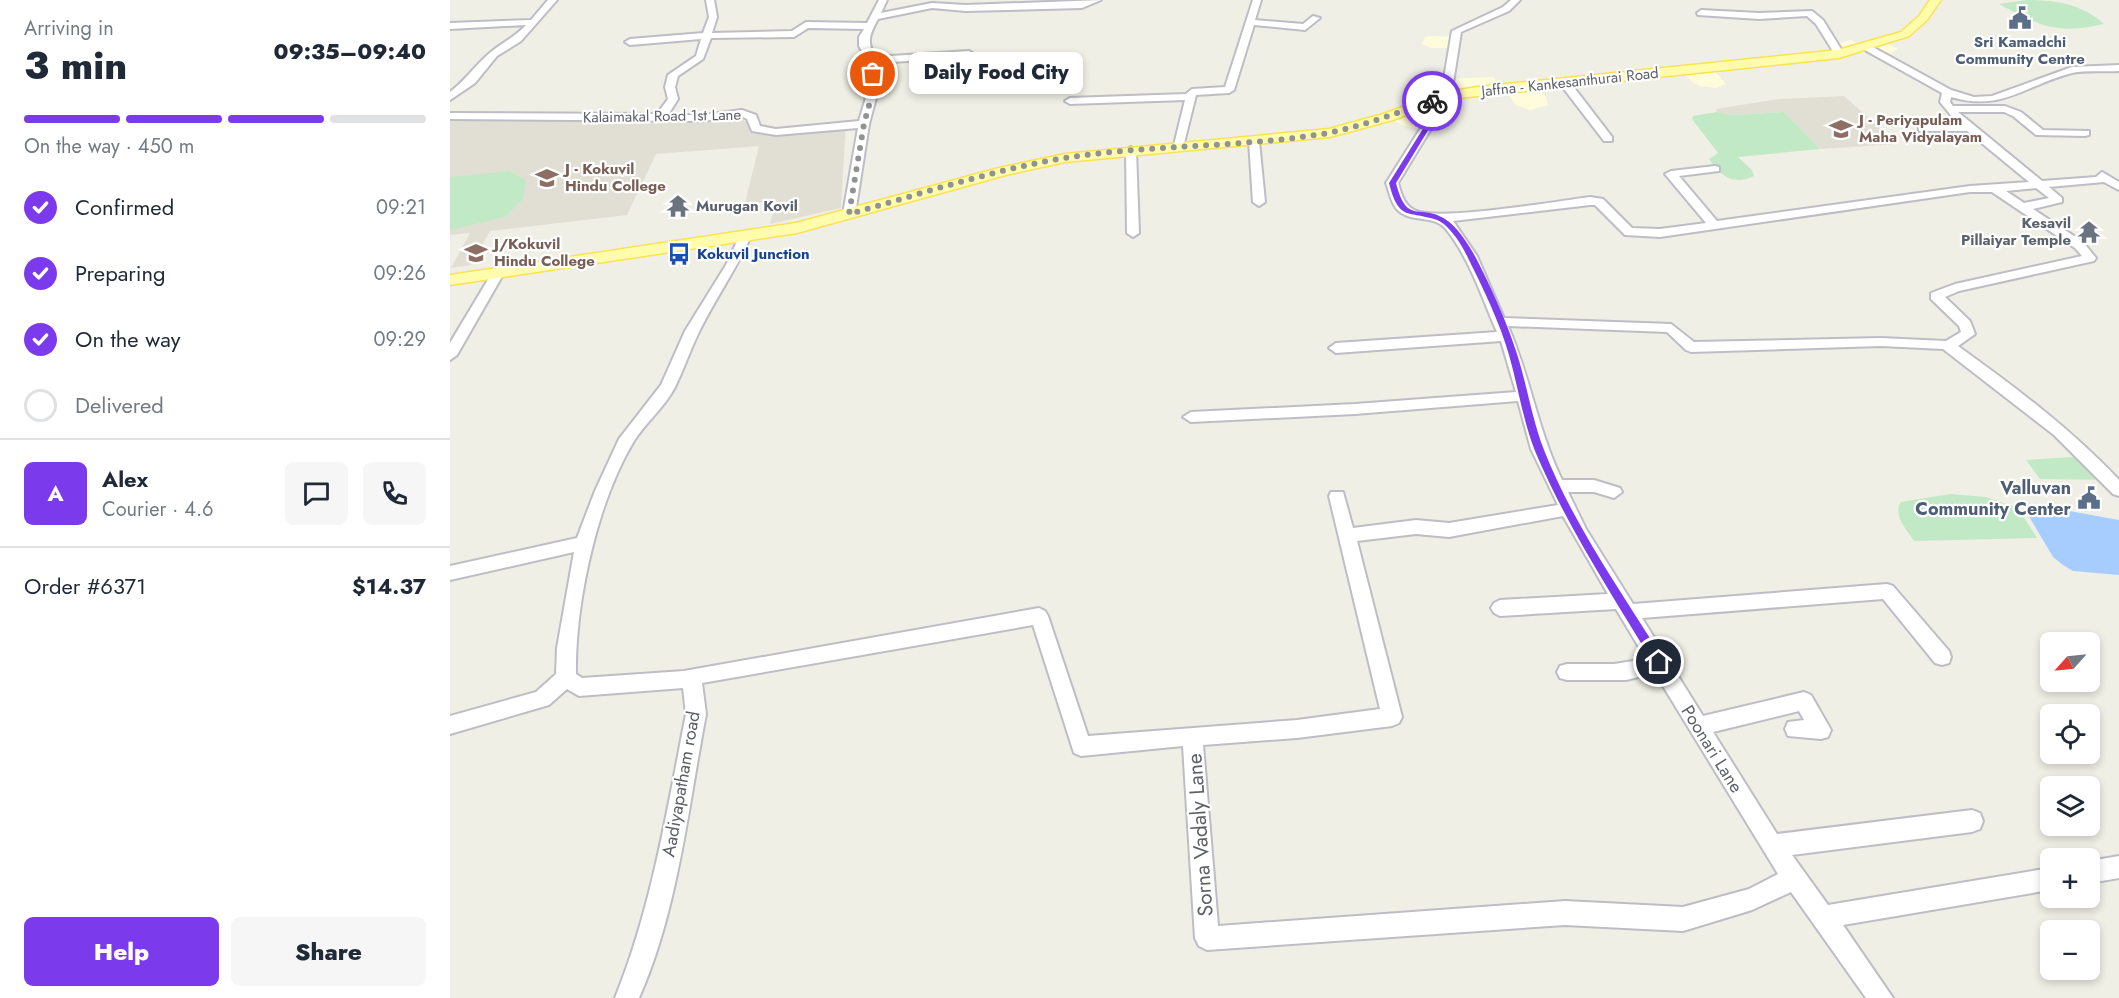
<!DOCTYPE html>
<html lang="en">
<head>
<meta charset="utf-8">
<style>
  :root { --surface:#fff; --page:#f6f6f7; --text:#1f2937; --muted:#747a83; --line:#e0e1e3; --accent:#7c3aed }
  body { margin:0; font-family:Jost,sans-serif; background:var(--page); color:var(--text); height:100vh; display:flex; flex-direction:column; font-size:22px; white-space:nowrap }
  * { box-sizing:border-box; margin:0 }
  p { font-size:20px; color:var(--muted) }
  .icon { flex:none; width:33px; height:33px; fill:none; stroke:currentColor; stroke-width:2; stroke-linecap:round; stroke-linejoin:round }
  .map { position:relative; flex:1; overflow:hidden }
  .details { display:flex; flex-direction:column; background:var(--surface); width:450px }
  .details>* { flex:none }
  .needle { width:39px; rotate:243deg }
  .controls { position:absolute; left:1590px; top:632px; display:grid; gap:12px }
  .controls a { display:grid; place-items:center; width:60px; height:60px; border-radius:9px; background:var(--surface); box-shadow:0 3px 9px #0003; font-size:30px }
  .pin { position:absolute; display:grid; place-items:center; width:51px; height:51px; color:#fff; margin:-26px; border:3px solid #fff; border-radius:50%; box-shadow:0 2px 6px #0007 }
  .courier { position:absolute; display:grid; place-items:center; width:60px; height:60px; margin:-30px; border:4px solid #7c3aed; border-radius:50%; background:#fff; color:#222; box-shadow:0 2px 8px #0007 }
  .bubble { position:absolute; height:42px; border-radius:9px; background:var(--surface); box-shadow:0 3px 9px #0003; font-size:20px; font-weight:800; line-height:42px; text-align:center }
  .overview em { font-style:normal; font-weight:800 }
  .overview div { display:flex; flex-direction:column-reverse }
  .overview { display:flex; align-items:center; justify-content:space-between; height:102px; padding:0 24px }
  h1 { font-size:39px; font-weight:800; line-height:45px }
  .bar { display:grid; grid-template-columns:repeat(4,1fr); gap:9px 6px; align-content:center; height:72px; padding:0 24px }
  .bar i { height:8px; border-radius:4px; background:var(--line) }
  .bar .current { background:var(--accent) }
  .bar p { grid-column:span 4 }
  .line { display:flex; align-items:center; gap:15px; padding:0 24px; border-top:2px solid var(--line) }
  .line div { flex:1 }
  .round { display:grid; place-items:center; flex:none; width:63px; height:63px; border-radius:9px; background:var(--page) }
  ol { padding:0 24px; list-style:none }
  li { display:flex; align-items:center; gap:18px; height:66px }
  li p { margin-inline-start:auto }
  li .icon { padding:6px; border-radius:50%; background:var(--accent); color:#fff; stroke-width:4 }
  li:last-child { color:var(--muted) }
  li i { width:33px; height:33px; border:3px solid var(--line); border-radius:50% }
  .button { display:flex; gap:12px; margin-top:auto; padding:12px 24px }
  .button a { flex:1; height:69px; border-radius:9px; background:var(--accent); color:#fff; font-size:24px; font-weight:800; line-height:69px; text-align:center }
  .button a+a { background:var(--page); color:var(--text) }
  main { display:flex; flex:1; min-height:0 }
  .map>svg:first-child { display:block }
</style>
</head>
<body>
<main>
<section class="details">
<div class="overview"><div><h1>3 min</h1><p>Arriving in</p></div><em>09:35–09:40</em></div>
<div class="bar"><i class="current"></i><i class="current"></i><i class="current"></i><i></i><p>On the way · 450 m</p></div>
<ol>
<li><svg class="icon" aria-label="check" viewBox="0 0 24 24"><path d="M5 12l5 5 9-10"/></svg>Confirmed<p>09:21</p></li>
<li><svg class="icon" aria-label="check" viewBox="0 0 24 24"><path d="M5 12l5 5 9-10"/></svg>Preparing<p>09:26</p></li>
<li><svg class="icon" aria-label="check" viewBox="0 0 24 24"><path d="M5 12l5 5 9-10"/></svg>On the way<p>09:29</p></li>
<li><i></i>Delivered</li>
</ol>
<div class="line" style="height:108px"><b class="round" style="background:var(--accent);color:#fff">A</b><div><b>Alex</b><p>Courier · 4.6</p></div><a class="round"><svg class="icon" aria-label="chat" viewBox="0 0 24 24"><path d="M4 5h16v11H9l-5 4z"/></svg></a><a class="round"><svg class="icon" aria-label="phone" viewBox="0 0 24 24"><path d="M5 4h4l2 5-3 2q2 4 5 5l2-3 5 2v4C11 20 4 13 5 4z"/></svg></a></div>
<div class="line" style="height:78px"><div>Order #6371</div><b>$14.37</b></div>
<div class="button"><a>Help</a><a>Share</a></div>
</section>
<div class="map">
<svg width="1669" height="998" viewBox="0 0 1669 998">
  <rect width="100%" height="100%" fill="#f0efe5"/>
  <!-- commercial -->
  <g fill="#fffcdc">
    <polygon points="981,36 1006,37 1003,48 981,48 972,44 975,37"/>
    <polygon points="1400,40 1416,47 1434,42 1448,49 1434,56 1402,51 1389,54 1385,45"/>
    <polygon points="1262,68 1276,84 1266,88 1250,86 1243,83 1232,71"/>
    <polygon points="1043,77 1055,89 1085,86 1096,97 1098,105 1080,110 1066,105 1054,89 996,96 975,131 952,125 938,117 974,103 971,87 996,84 997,79"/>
  </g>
  <!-- education -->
  <g fill="#e1dfd4">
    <polygon points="1394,96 1448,144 1370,149 1334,112 1282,115 1267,112 1266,109 1329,99"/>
    <polygon points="290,118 307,129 396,121 391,208 320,224 326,202 295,203 309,146 206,154 177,215 40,231 21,265 1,268 20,233 0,235 0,120 220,122"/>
  </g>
  <!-- green -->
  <g fill="#c1e9c6">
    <path d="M1577 0C1605 0 1632 4 1654 24 1605 35 1591 26 1549 4Z"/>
    <path d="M1267 112 1282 115 1334 112 1370 149 1288 157 1302 170 1304 176C1283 186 1270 176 1259 159L1268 153 1242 119 1243 116Z"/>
    <polygon points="59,171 76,180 73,199 55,217 0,230 0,177"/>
    <polygon points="1637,456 1660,480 1590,479 1576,460"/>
    <path d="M1500 494 1536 497 1568 508 1587 538 1464 541C1457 530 1442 515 1451 502Z"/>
  </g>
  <!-- water -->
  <polygon fill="#a7cdff" points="1597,507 1669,520 1669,575 1623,571 1613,565 1603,557 1577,513 1583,508"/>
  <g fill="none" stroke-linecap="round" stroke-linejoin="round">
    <!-- minor casing -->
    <g stroke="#bdbec5" stroke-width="4">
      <g id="minor">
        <path d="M98 0H107L71 41 47 56 25 83 0 100V92C16 80 26 64 41 52 53 42 65 37 76 25L0 29V23L81 20Z"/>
        <path d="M256 0H264L267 17 262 33 342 31 356 22 417 23 429 0H437L431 13 482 3 516 5 651 0 632 8 516 11 482 8 428 19C420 34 416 41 425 57L519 51 530 58 554 57 559 60C548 67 527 65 517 57L427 63 429 87 419 124 405 214 399 218 393 214 408 128 326 135 302 131 297 119 291 116 252 121 0 119V113L207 114 218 99 215 87 218 75 246 56 251 39 180 45 175 42 180 39 253 33 259 17ZM358 28 414 29 409 37V46L417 60 419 87 409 121 326 129 310 126 306 115 292 110 252 115H218L228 99 225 87 228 76 253 59 261 38 344 37Z"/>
        <polygon points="803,0 811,0 805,20 853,24 863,16 870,18 855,30 804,25 784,90 779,93 746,95 733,147 724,145 735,100 620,104 615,101 620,98 736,94 742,89 775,87"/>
        <path d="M1061 0H1070L1059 11 1011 32 1001 96 948 183C951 193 954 205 964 210 986 222 1108 201 1140 197L1153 199 1182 228 1210 229 1256 223 1215 174 1221 171 1265 166 1269 167V171L1229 176 1267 221 1520 186 1579 182 1517 131H1469V127L1473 126 1509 125 1490 102 1492 93 1413 49V45H1419L1501 90 1524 97 1542 96 1622 67 1669 65V71C1654 72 1636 70 1622 73 1575 85 1553 112 1501 97L1500 102 1503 106H1555L1571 112 1593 130 1639 131V135L1635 136 1586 135 1563 116 1554 112H1508L1592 181 1646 177 1652 172 1669 182V190L1654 182 1599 187 1612 198V202L1583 209 1633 242 1646 258 1644 261 1509 291 1495 297 1520 321 1525 334 1508 346C1565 387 1621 429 1669 480V496L1663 494 1604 435 1493 349 1431 346 1241 352 1236 350 1217 332 1058 326C1080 376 1088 431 1112 480H1144L1170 488 1172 492 1164 498 1144 492H1118L1136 529 1183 604 1437 584 1443 586 1499 651 1501 657 1499 663 1492 665 1485 663 1433 599 1192 618 1253 716 1354 692 1361 695 1381 730 1378 737 1371 739 1338 736 1335 729 1338 722 1354 720 1349 711 1263 732 1327 834 1522 810 1530 813 1533 821 1530 829 1522 832 1342 855 1378 905 1600 868V890L1393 925 1443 998H1416L1341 892 1302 910 1233 931 1115 925 757 950 749 946 745 938 733 746 631 756 624 753 583 625 252 683 256 714C238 808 228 910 189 998H165C202 907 217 810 236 714L233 688 129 696 117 689 99 705 0 734V716L86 692 106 674 107 648 124 552 0 580V566L127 538 145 491 169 439 211 385 235 331 276 265 291 233 295 232 301 236C286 270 265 299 249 332 240 350 234 369 225 387 215 407 196 422 184 441 147 502 125 603 126 674L132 678 234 671 589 608 595 611 598 616 638 736 847 720 930 709 879 496 881 492H893L903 528 966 520 999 523 1108 505 1081 449 1068 401 905 414 741 422 733 417 741 412 905 404 1066 392 1051 341 886 353 879 348 886 343 1047 332C1032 298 1020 259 996 229 983 213 955 225 944 205 940 198 939 190 936 183L991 96 1002 31 1053 7ZM1586 188 1599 198 1574 203 1556 191ZM1520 192H1542L1625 248 1632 256 1505 284 1481 293V299L1509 326 1511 332 1496 341 1431 338 1244 342 1221 324 1054 318 1027 256 1003 221 1140 205H1145L1175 235 1210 237ZM1113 516 1158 594 1050 600 1044 603 1041 608 1044 613 1050 616 1166 609 1196 659 1164 664H1117L1110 666 1107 672 1110 678 1117 680H1176L1205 673 1328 874 1299 889 1233 907 1115 901 768 926 753 745 847 738 942 726 949 723 952 717 907 541 966 534 999 537Z"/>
        <polygon points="1251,10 1309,13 1362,11 1373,20 1394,54 1386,56 1366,24 1357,16 1309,19 1248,15 1247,13"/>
        <polygon points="1111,81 1119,81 1162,137 1162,141 1154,141 1111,85"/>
        <polygon points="804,138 809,141 815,202 809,206 803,202 799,141"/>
        <polygon points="681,147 686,150 689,233 683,237 677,233 676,150"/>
        <polygon points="48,269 54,273 7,355 0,360 0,343 42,273"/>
        <polygon points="1669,856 1669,878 1640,883 1640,861"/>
      </g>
    </g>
    <!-- major casing -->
    <g stroke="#fbe254" stroke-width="3">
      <polygon id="major" points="1480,0 1491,0 1477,20 1459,36 1389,58 999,99 943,120 880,137 615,162 556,175 347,233 0,285 0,275 346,223 549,168 615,154 879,129 933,114 991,93 1027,87 1388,50 1451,32 1469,16"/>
    </g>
    <!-- minor -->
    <use href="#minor" fill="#fff" fill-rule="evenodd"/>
    <!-- major -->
    <use href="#major" fill="#fffdac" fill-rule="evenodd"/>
  </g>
  <!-- route -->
  <path fill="#7c3aed" d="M996 95 999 96 946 183C957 226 970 203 995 219 1007 226 1019 245 1026 258 1041 287 1057 322 1067 354 1077 385 1082 419 1094 450 1123 524 1171 591 1213 659V666H1205C1163 596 1117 527 1085 451 1073 421 1068 386 1059 355 1050 323 1033 288 1018 258 1013 247 1000 225 987 220 958 210 949 222 939 183L991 100 979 101Z"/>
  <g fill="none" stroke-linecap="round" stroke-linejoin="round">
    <!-- done -->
    <path stroke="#909293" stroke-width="6" stroke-dasharray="0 10.8" d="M423 74 424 87 414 124 399 214C471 194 542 170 615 158 702 144 791 148 878 133 914 126 948 112 982 101"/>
  </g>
  <!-- icons -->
  <defs>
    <g id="civic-bare" transform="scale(1.8)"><path d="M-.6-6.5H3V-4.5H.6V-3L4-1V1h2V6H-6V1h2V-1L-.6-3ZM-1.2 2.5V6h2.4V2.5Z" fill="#5c6f8a" stroke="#fff" stroke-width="2.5" paint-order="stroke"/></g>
    <g id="school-bare" transform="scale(1.8)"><path d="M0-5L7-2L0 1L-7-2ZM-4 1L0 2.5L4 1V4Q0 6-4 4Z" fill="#8d6e63" stroke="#fff" stroke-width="2.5" paint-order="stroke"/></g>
    <g id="temple-bare" transform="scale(1.8)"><path d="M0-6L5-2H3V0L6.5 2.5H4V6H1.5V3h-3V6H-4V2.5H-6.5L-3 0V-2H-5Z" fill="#6b7280" stroke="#fff" stroke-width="2.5" paint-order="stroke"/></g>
    <g id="bus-bare" transform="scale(1.8)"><path d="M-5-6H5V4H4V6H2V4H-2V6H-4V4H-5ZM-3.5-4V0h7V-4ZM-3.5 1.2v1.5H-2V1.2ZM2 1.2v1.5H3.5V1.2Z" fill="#1a4fb4" stroke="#fff" stroke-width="2.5" paint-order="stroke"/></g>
  </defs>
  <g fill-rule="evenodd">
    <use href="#civic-bare" x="1570" y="18"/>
    <use href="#school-bare" x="1391" y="129"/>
    <use href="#school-bare" x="97" y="178"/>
    <use href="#temple-bare" x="228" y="206"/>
    <use href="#temple-bare" x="1639" y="232"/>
    <use href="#school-bare" x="26" y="253"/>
    <use href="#bus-bare" x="229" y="254"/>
    <use href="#civic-bare" x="1639" y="498"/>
  </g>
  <g text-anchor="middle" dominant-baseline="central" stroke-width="4.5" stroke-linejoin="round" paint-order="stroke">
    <!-- far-service labels -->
    <g font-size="15" font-weight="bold" fill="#4e5e75" stroke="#fff">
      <text x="1570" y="42">Sri Kamadchi<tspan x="1570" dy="17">Community Centre</tspan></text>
    </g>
    <!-- far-street labels -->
    <g font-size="15" fill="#5d6067" stroke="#fff">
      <text transform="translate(1120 82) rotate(-6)">Jaffna - Kankesanthurai Road</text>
      <text transform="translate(212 116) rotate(-1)">Kalaimakal Road 1st Lane</text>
    </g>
    <!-- far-education labels -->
    <g font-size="15" font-weight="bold" fill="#785e54" stroke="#fff" text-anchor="start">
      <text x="1409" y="120">J - Periyapulam<tspan x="1409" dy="17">Maha Vidyalayam</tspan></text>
      <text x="115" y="169">J - Kokuvil<tspan x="115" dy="17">Hindu College</tspan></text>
      <text x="44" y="244">J/Kokuvil<tspan x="44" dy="17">Hindu College</tspan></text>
    </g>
    <!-- far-worship labels -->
    <g font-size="15" font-weight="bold" fill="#5b616d" stroke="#fff" text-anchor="start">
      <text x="246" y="206">Murugan Kovil</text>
      <text x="1621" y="223" text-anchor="end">Kesavil<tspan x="1621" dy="17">Pillaiyar Temple</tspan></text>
    </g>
    <!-- far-transit labels -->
    <g font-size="15" font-weight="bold" fill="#164399" stroke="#fff" text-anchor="start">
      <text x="247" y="254">Kokuvil Junction</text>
    </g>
    <!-- service labels -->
    <g font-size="18" font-weight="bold" fill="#4e5e75" stroke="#fff" text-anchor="end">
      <text x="1621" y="488">Valluvan<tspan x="1621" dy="21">Community Center</tspan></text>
    </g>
    <!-- street labels -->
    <g font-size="18" fill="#5d6067" stroke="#fff">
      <text transform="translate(1262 749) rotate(58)">Poonari Lane</text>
      <text transform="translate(231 784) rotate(-80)">Aadiyapatham road</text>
    </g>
    <!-- near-street labels -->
    <g font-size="21" fill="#5d6067" stroke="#fff">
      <text transform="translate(750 835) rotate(-94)">Sorna Vadaly Lane</text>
    </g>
  </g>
</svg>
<div class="controls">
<a><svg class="needle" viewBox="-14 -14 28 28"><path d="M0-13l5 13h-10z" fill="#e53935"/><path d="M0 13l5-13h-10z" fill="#747a83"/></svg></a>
<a><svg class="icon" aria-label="locate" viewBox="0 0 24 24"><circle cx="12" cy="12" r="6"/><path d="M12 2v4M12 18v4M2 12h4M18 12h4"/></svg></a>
<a><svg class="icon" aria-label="layers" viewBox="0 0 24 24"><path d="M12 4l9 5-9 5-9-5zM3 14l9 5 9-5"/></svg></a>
<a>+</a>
<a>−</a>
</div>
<div class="pin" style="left:423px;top:74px;background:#ea580c"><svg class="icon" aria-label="bag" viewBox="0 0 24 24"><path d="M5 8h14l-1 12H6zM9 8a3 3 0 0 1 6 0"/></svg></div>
<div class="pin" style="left:1209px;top:662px;background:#1f2937"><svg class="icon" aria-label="home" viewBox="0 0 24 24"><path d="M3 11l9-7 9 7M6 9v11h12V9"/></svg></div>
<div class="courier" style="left:982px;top:101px"><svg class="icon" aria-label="bike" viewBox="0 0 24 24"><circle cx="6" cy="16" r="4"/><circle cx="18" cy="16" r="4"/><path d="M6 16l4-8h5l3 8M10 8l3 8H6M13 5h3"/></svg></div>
<div class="bubble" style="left:459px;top:52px;width:174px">Daily Food City</div>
</div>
</main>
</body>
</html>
